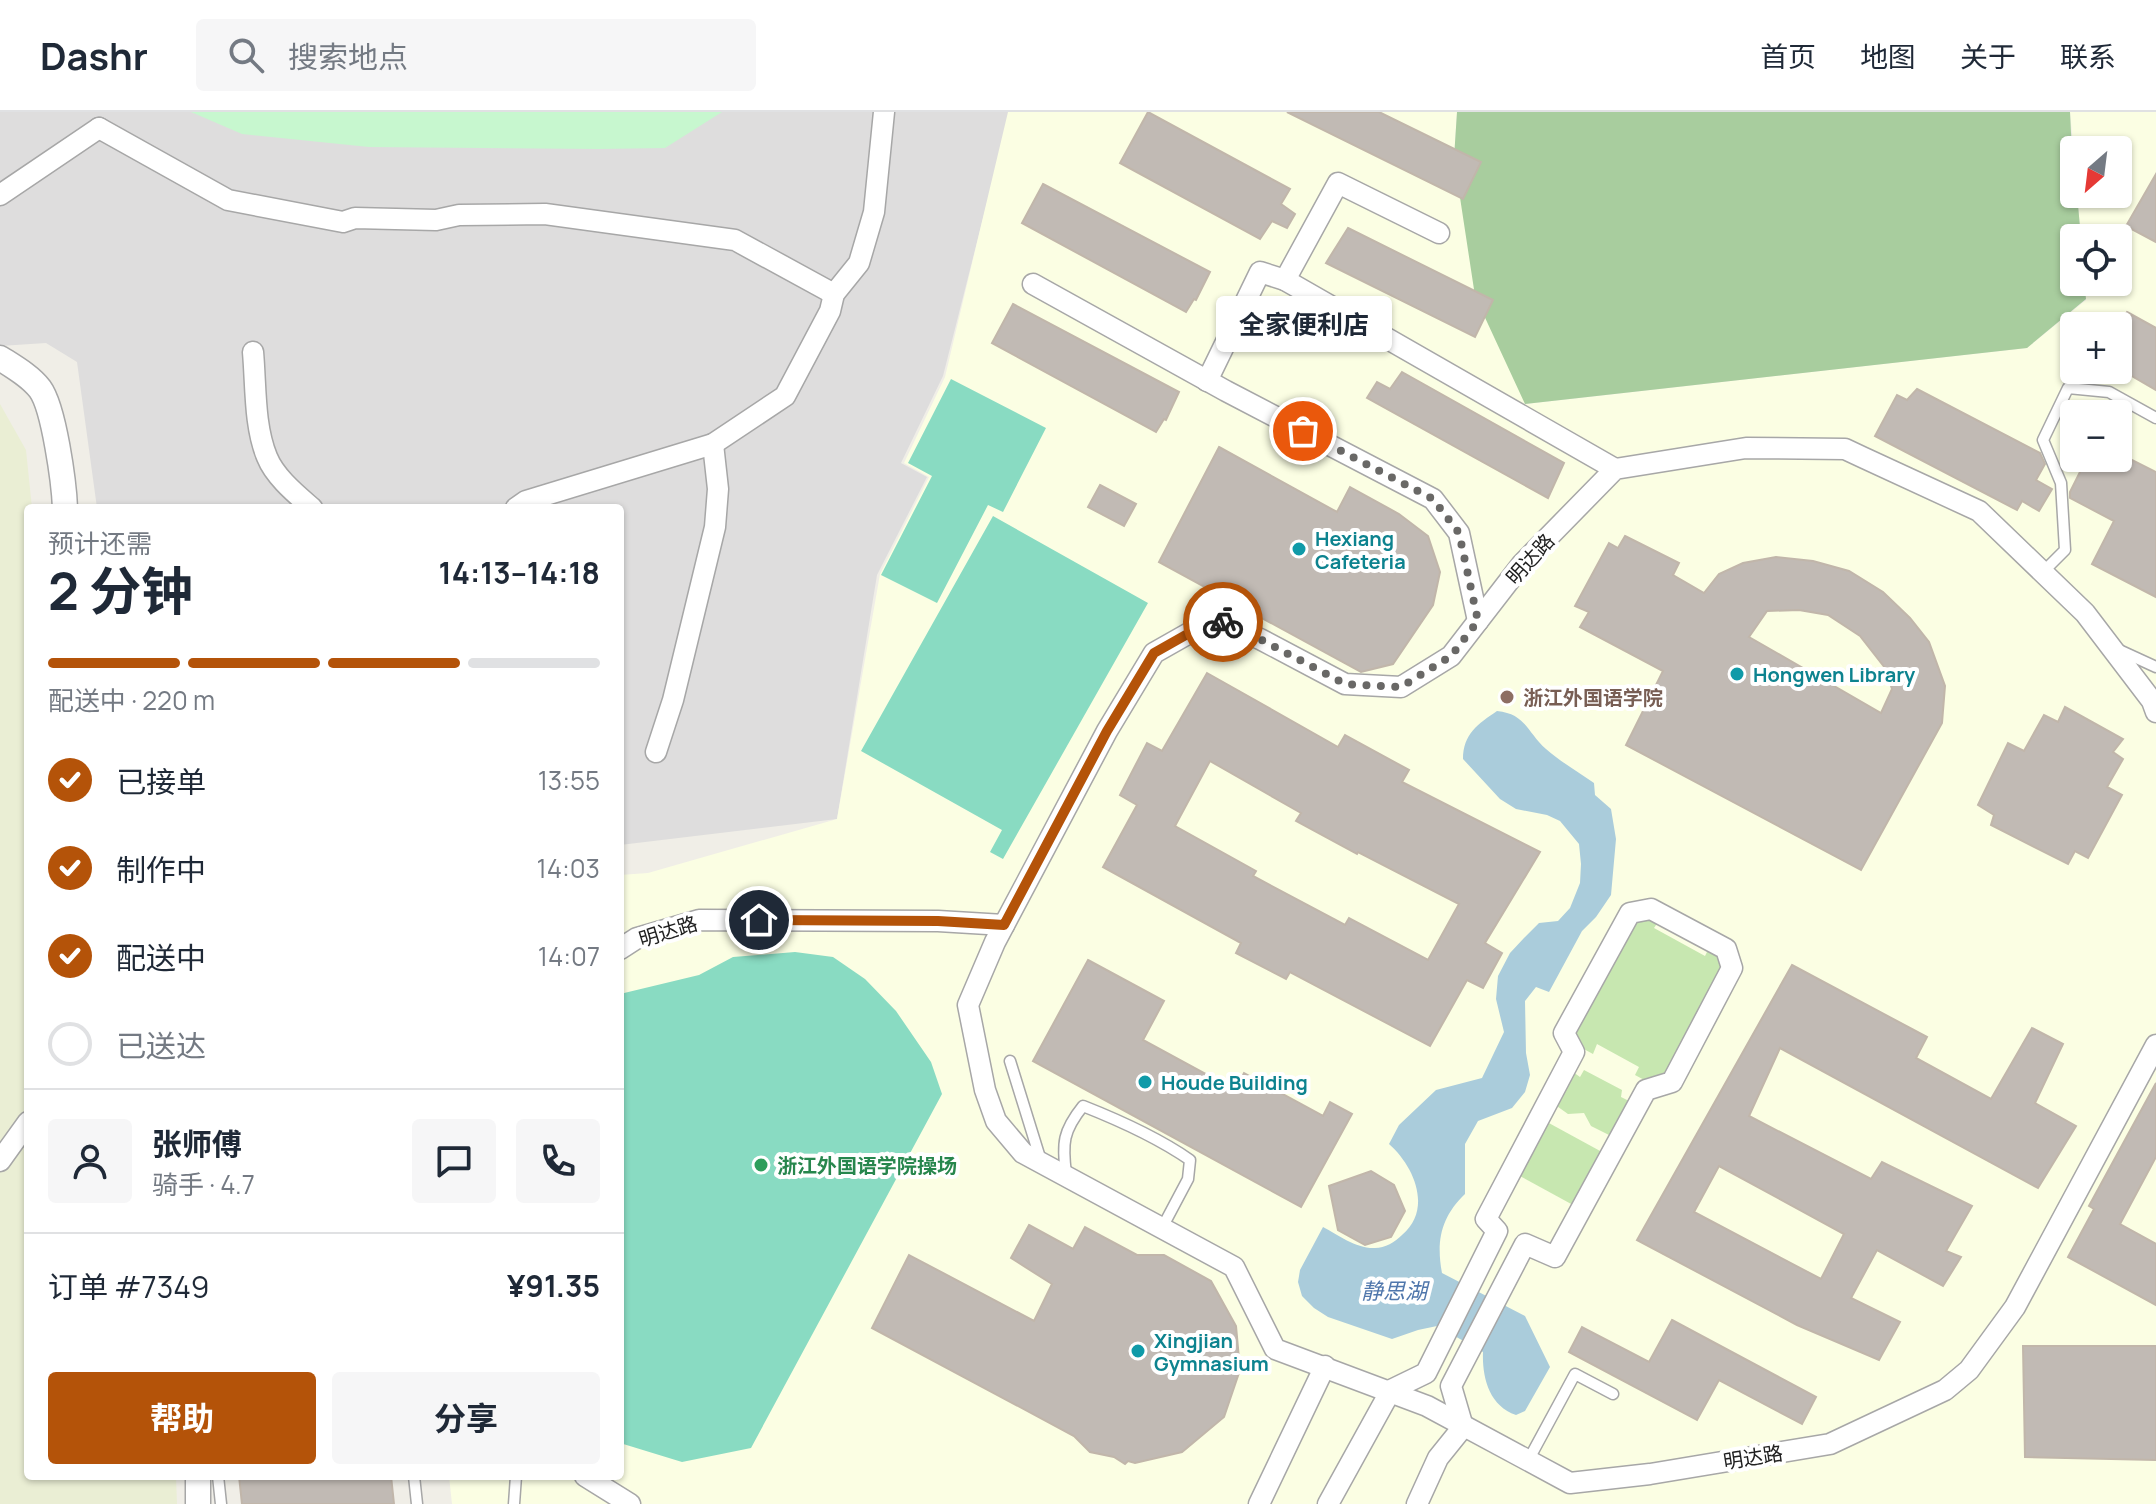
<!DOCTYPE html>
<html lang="zh">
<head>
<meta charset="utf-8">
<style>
  :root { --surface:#fff; --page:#f6f6f7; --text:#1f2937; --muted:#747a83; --line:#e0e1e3; --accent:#b45309 }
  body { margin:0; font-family:Manrope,"Noto Sans SC",sans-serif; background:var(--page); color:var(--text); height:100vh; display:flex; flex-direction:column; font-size:30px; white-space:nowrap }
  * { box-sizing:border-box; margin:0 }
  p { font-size:26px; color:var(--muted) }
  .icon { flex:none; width:44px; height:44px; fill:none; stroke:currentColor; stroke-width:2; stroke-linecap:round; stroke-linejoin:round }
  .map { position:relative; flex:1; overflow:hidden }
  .panel { position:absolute; left:24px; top:392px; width:600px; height:976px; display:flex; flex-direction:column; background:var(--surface); border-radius:8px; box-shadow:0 2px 6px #0004 }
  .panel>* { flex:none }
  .needle { width:52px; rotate:208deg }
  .buttons { position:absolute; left:2060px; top:24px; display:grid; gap:16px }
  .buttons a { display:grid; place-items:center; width:72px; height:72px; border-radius:8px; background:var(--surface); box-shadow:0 2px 6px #0004; font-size:40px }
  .pin { position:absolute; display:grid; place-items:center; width:68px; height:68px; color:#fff; margin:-34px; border:4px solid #fff; border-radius:50%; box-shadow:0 2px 8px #0007 }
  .courier { position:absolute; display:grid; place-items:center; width:80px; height:80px; margin:-40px; border:6px solid #b45309; border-radius:50%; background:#fff; color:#222; box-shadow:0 2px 10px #0007 }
  .bubble { position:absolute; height:56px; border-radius:8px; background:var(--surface); box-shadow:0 2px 6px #0004; font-size:26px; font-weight:700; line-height:56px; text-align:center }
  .headline em { font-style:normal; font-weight:700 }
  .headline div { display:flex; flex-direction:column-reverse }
  .headline { display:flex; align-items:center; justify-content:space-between; height:136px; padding:0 24px }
  h1 { font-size:52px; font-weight:700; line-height:60px }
  .bar { display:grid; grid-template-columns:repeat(4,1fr); gap:12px 8px; align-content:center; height:96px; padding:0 24px }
  .bar i { height:10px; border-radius:6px; background:var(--line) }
  .bar .active { background:var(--accent) }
  .bar p { grid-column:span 4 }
  .line { display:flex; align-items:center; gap:20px; padding:0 24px; border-top:2px solid var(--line) }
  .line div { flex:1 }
  .round { display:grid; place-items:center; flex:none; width:84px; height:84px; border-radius:8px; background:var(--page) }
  ol { padding:0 24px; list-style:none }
  li { display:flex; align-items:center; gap:24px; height:88px }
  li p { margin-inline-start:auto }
  li .icon { padding:8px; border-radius:50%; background:var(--accent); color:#fff; stroke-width:4 }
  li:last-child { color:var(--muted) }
  li i { width:44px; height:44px; border:4px solid var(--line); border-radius:50% }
  .primary-button { display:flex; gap:16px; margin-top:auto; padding:16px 24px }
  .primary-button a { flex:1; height:92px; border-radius:8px; background:var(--accent); color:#fff; font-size:32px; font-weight:700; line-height:92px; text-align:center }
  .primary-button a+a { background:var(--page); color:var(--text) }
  header { display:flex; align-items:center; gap:48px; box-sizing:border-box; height:112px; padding:0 40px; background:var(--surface); border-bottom:2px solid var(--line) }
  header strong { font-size:38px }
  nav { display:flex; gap:44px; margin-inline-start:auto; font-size:28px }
  .search { width:560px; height:72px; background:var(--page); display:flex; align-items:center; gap:20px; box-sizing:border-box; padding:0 28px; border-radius:8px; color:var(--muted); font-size:30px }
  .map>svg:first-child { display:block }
</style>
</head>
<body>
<header>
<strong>Dashr</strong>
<div class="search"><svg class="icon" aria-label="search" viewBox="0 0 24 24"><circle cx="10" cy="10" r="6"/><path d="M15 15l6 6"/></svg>搜索地点</div>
<nav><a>首页</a><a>地图</a><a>关于</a><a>联系</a></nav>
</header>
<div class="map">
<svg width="2156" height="1392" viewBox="0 0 2156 1392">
  <rect width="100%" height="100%" fill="#f0eee7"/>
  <!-- residential -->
  <polygon fill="#dedddd" points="0,0 1010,0 943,264 901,351 927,365 877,463 837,707 620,733 620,396 97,396 77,250 46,231 0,234"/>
  <!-- education -->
  <path fill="#fbfee3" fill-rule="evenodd" d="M1008 0H1457L1454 46 1526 292 2027 236 2086 188 2084 170H2118V126H2081L2077 82H2118V38H2074V43L2070 0H2156V1392H452L449 1364H620V763L648 761 837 707 880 462 929 365 904 351 945 265ZM2074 214H2118V258H2074ZM2074 302H2118V346H2074Z"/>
  <!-- farmland -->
  <polygon fill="#eaeed4" points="0,292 26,338 32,396 28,396 28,1364 176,1364 177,1392 0,1392"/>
  <!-- grass -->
  <g fill="#c7e7b0">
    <polygon points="1640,805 1658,810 1654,816 1705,844 1709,836 1720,844 1723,851 1662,968 1648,970 1635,963 1639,955 1597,932 1593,942 1580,935 1572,916 1630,811"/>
    <polygon points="1584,958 1622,978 1621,985 1629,989 1611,1024 1591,1014 1584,1001 1568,1002 1554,992 1573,960 1580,965"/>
    <polygon points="1547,1010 1602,1040 1573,1093 1518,1063"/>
  </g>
  <!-- forest -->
  <polygon fill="#a8cd9e" points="1457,0 2070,0 2074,82 2077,82 2081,126 2074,126 2074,170 2084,170 2086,187 2027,236 1525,292 1475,184 1454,46"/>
  <!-- park -->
  <polygon fill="#c7f7cf" points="191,0 722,0 665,36 599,37 369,35 242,22"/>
  <!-- pitch -->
  <g fill="#89dbc2">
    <polygon points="951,267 1046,316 1003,400 988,393 937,491 881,463 932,364 908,351"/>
    <polygon points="993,404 1148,491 1003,747 990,740 1002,718 861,639"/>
    <polygon points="795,840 833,845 865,867 896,899 931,950 942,982 751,1336 682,1350 620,1331 620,882 699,863 733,845"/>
  </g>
  <!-- water -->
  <path fill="#aaccdb" d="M1497 599C1526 602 1527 620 1546 637 1561 650 1578 660 1594 671L1595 683 1611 697 1616 727 1611 783 1596 805 1582 819 1549 880 1536 875 1525 889 1526 941 1530 963 1525 980 1512 996 1478 1009 1465 1032V1082C1441 1105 1436 1129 1442 1161L1525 1204 1550 1255 1525 1299 1516 1303C1489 1294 1482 1265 1483 1240L1437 1214 1418 1218 1392 1227 1328 1205 1314 1196 1302 1184 1298 1170 1300 1158 1323 1115C1338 1123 1357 1137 1375 1136 1385 1136 1395 1130 1402 1123 1433 1097 1414 1054 1389 1032L1399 1013 1436 978 1482 966 1504 920 1496 887 1498 864 1510 841 1524 826 1539 811 1558 809 1570 796 1580 771 1581 752 1579 732 1560 709 1547 703 1516 697 1500 687 1463 647C1463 622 1478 612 1497 599Z"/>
  <!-- building -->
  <g fill="#c1bab4" stroke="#c1b6aa" stroke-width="2" fill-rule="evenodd">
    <polygon points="1148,0 1290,77 1281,92 1295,102 1287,116 1272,109 1260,127 1120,51"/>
    <polygon points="1287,0 1379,0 1481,50 1463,87"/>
    <polygon points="2156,62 2156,130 2126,114"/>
    <polygon points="1043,72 1210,160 1196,188 1194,187 1186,200 1022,111"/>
    <polygon points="1348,116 1493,188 1475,225 1326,151"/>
    <polygon points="1013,192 1179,280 1166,308 1164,307 1156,320 992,231"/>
    <polygon points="2127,200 2156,216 2156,278 2118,256 2118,216"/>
    <polygon points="1402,260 1564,351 1548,386 1367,286 1377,270 1390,277"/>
    <polygon points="1917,277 2040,341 2045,352 2036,368 2052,377 2039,399 2022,389 2017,398 1875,324 1897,283 1907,288"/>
    <polygon points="1219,335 1337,400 1350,375 1399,402 1428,424 1440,460 1433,493 1393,552 1361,560 1159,450"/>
    <polygon points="2118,341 2156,360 2156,485 2092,452 2114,409 2070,386 2070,380 2087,346 2118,346"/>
    <polygon points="1100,373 1136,392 1124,414 1088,395"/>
    <path d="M1625 424 1679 451 1673 463 1704 481 1719 462 1743 451 1776 445 1813 449 1849 459 1883 480 1910 506 1929 530 1945 574 1942 611 1861 758 1626 633 1663 559 1580 515 1589 500 1575 494 1609 431 1618 436ZM1799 498 1828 503 1860 524 1885 556 1892 577 1881 601 1749 525 1767 499Z"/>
    <path d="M1207 561 1338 635 1345 623 1409 658 1402 670 1540 740 1485 831 1502 841 1483 876 1467 868 1430 934 1290 860 1286 867 1236 841 1241 831 1103 755 1137 693 1120 683 1147 631 1162 639ZM1210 649 1301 701 1296 709 1357 742 1358 740 1459 792 1428 848 1349 806 1345 813 1253 764 1256 759 1175 714Z"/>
    <polygon points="2065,595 2123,627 2113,640 2123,647 2107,675 2122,683 2088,746 2075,739 2068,752 1991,713 1994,703 1978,693 2008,631 2024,639 2044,603 2058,610"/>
    <polygon points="1088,848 1164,889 1143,928 1235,978 1244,961 1323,1004 1330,990 1352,1002 1301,1095 1033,949"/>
    <path d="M1792 853 1927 925 1916 946 1991 987 2032 916 2063 932 2035 991 2076 1014 2038 1076 1780 936 1749 1004 1871 1067 1882 1050 1972 1094 1946 1139 1961 1145 1943 1174 1877 1138 1851 1186 1900 1210 1879 1248 1797 1213 1637 1128ZM1719 1054 1844 1122 1821 1167 1694 1100Z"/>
    <polygon points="2156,971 2156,1045 2120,1112 2156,1132 2156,1193 2068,1145 2094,1097 2089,1094"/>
    <polygon points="1371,1059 1394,1073 1405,1099 1391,1125 1365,1133 1338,1118 1329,1074"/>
    <polygon points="1029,1113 1073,1137 1085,1115 1137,1143 1164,1143 1211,1169 1236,1214 1240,1258 1224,1305 1182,1340 1135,1351 1128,1349 1125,1352 1114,1345 1090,1340 1074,1324 872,1216 909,1143 1034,1209 1052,1172 1011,1146"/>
    <polygon points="1672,1208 1816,1285 1802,1312 1719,1268 1697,1308 1569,1240 1582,1215 1649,1250"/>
    <polygon points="2023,1234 2156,1234 2156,1348 2025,1345"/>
    <polygon points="239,1364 391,1364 394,1392 242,1392"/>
  </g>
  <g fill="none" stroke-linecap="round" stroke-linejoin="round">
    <!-- service casing -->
    <g stroke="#a7a7a7" stroke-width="13">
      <g id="service">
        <polyline points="2043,460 2065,438 2061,371 2043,328 2068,276 2109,280 2156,306"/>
        <polyline points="2119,538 2156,555"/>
        <polyline points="1010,949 1041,1049"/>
        <path d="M1066 1062C1062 1031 1063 1019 1083 994 1121 1009 1157 1025 1190 1048L1188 1067 1162 1116"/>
        <polyline points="1529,1347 1575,1262 1613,1282"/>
        <polyline points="218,1364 221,1392"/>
        <polyline points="414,1364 417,1392"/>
        <polyline points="514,1392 516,1364"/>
      </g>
    </g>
    <!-- minor casing -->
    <g stroke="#a7a7a7" stroke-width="23">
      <g id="minor">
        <polyline points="99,16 228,88 343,110 355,106 436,108 459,103 545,102 735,128 834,182"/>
        <polyline points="0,83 99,16"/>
        <polyline points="1285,168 1615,357"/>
        <polyline points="1033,172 1226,279 1433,387 1459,421 1478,509"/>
        <path d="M253 240C256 273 254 314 267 345 275 365 296 382 312 396"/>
        <polyline points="1207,269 1260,160 1285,168 1338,71 1439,121"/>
        <polyline points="516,396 526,389 713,332 785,284 830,199 834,182 859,151 874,100 884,0"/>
        <polyline points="2156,600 2152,589 2085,501 1979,399 1862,345 1845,337 1746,336 1615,357 1522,452 1451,544 1401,575 1345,572 1260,527 1214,507 1154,541 1107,619 995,830 968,893 985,978 996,1009 1023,1041 1234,1155 1275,1237 1427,1294 1570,1371 1650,1362 1830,1332 1945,1278 1969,1258 2015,1195 2156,933"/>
        <polyline points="656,640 673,588 715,415 718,377 713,332"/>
        <polyline points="620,837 637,826 699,808 938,809 1004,813"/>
        <polyline points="0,1049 28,1010"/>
        <polyline points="585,1364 630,1392"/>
        <polyline points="1259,1392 1325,1254"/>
        <polyline points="1328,1392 1391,1278 1426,1261 1497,1119 1486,1107 1574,940 1564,921 1630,801 1651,797 1726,837 1732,856 1672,970 1646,978 1555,1145 1525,1132 1451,1274 1463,1315 1438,1346 1417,1392"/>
      </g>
    </g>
    <!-- tertiary casing -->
    <g stroke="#a7a7a7" stroke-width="27">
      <g id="tertiary">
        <path d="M0 246C14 255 30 264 40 277 54 296 64 371 65 396"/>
        <polyline points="198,1364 198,1392"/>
      </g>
    </g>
    <!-- service -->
    <use href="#service" stroke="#fff" stroke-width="10"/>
    <!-- minor -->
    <use href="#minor" stroke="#fff" stroke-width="20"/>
    <!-- tertiary -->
    <use href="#tertiary" stroke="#fff" stroke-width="24"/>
  </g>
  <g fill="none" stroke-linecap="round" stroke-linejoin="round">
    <!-- done -->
    <polyline stroke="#696866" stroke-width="8" stroke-dasharray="0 14.4" points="1223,510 1260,527 1345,572 1401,575 1451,544 1478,509 1459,421 1433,387 1303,319"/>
    <!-- route -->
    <polyline stroke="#b45309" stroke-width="10" points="759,808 938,809 1004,813 1107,619 1154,541 1214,507 1223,510"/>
  </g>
  <!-- markers -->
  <g fill="#0f9aa8" stroke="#fff" stroke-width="3">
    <circle cx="1299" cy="437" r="8"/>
    <circle cx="1737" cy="562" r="8"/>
    <circle cx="1145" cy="970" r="8"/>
    <circle cx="1138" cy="1239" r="8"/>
  </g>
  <circle fill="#8d6e63" stroke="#fff" stroke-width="3" cx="1507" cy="585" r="8"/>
  <circle fill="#2e9e5b" stroke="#fff" stroke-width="3" cx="761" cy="1053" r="8"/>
  <g text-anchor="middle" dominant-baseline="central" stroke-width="8" stroke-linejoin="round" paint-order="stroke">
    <!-- culture labels -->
    <g font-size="20" font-weight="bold" fill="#0d838f" stroke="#fff" text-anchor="start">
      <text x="1315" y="426">Hexiang<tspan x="1315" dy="23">Cafeteria</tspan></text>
      <text x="1753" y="562">Hongwen Library</text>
      <text x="1161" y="970">Houde Building</text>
      <text x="1154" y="1228">Xingjian<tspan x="1154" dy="23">Gymnasium</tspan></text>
    </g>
    <!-- street labels -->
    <g font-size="20" fill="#202020" stroke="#fff">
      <text transform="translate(1530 447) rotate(-48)">明达路</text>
      <text transform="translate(668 819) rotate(-17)">明达路</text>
      <text transform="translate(1753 1345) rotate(-9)">明达路</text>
    </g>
    <!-- education labels -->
    <g font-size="20" font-weight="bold" fill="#785e54" stroke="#fff" text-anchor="start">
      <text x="1523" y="585">浙江外国语学院</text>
    </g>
    <!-- leisure labels -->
    <g font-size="20" font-weight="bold" fill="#27864d" stroke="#fff" text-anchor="start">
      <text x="777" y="1053">浙江外国语学院操场</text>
    </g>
    <!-- water labels -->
    <g font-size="22" font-style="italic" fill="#5077ac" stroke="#fff">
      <text x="1394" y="1179">静思湖</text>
    </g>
  </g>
</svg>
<div class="buttons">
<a><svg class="needle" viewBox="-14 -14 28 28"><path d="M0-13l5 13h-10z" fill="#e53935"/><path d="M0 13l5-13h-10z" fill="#747a83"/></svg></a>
<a><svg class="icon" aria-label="locate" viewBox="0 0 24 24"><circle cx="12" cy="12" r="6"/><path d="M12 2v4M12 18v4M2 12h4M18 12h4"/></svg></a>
<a>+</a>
<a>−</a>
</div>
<div class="pin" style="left:1303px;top:319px;background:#ea580c"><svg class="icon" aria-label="bag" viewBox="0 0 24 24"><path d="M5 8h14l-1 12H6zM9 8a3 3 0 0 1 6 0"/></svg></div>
<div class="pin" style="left:759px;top:808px;background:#1f2937"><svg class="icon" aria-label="home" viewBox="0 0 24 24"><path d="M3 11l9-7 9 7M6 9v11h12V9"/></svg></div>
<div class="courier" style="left:1223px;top:510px"><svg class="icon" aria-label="bike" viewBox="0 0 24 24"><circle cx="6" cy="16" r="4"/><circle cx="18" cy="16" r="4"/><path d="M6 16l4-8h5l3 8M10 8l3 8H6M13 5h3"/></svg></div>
<div class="bubble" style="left:1216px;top:184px;width:176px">全家便利店</div>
<section class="panel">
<div class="headline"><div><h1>2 分钟</h1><p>预计还需</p></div><em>14:13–14:18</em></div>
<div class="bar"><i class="active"></i><i class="active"></i><i class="active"></i><i></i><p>配送中 · 220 m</p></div>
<ol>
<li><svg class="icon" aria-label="check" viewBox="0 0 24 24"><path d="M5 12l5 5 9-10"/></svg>已接单<p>13:55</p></li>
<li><svg class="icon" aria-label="check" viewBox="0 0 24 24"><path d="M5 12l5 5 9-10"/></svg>制作中<p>14:03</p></li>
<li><svg class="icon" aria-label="check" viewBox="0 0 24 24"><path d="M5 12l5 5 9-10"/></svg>配送中<p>14:07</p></li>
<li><i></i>已送达</li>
</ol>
<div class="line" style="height:144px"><a class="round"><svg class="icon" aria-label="person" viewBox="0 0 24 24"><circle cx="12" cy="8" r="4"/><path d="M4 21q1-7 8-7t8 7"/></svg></a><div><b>张师傅</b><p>骑手 · 4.7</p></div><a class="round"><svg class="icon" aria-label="chat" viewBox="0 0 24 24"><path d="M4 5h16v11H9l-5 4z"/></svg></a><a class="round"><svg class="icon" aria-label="phone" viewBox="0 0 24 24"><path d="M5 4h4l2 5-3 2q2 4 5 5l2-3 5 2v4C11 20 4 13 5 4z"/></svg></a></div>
<div class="line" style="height:104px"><div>订单 #7349</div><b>¥91.35</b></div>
<div class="primary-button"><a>帮助</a><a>分享</a></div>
</section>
</div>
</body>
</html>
